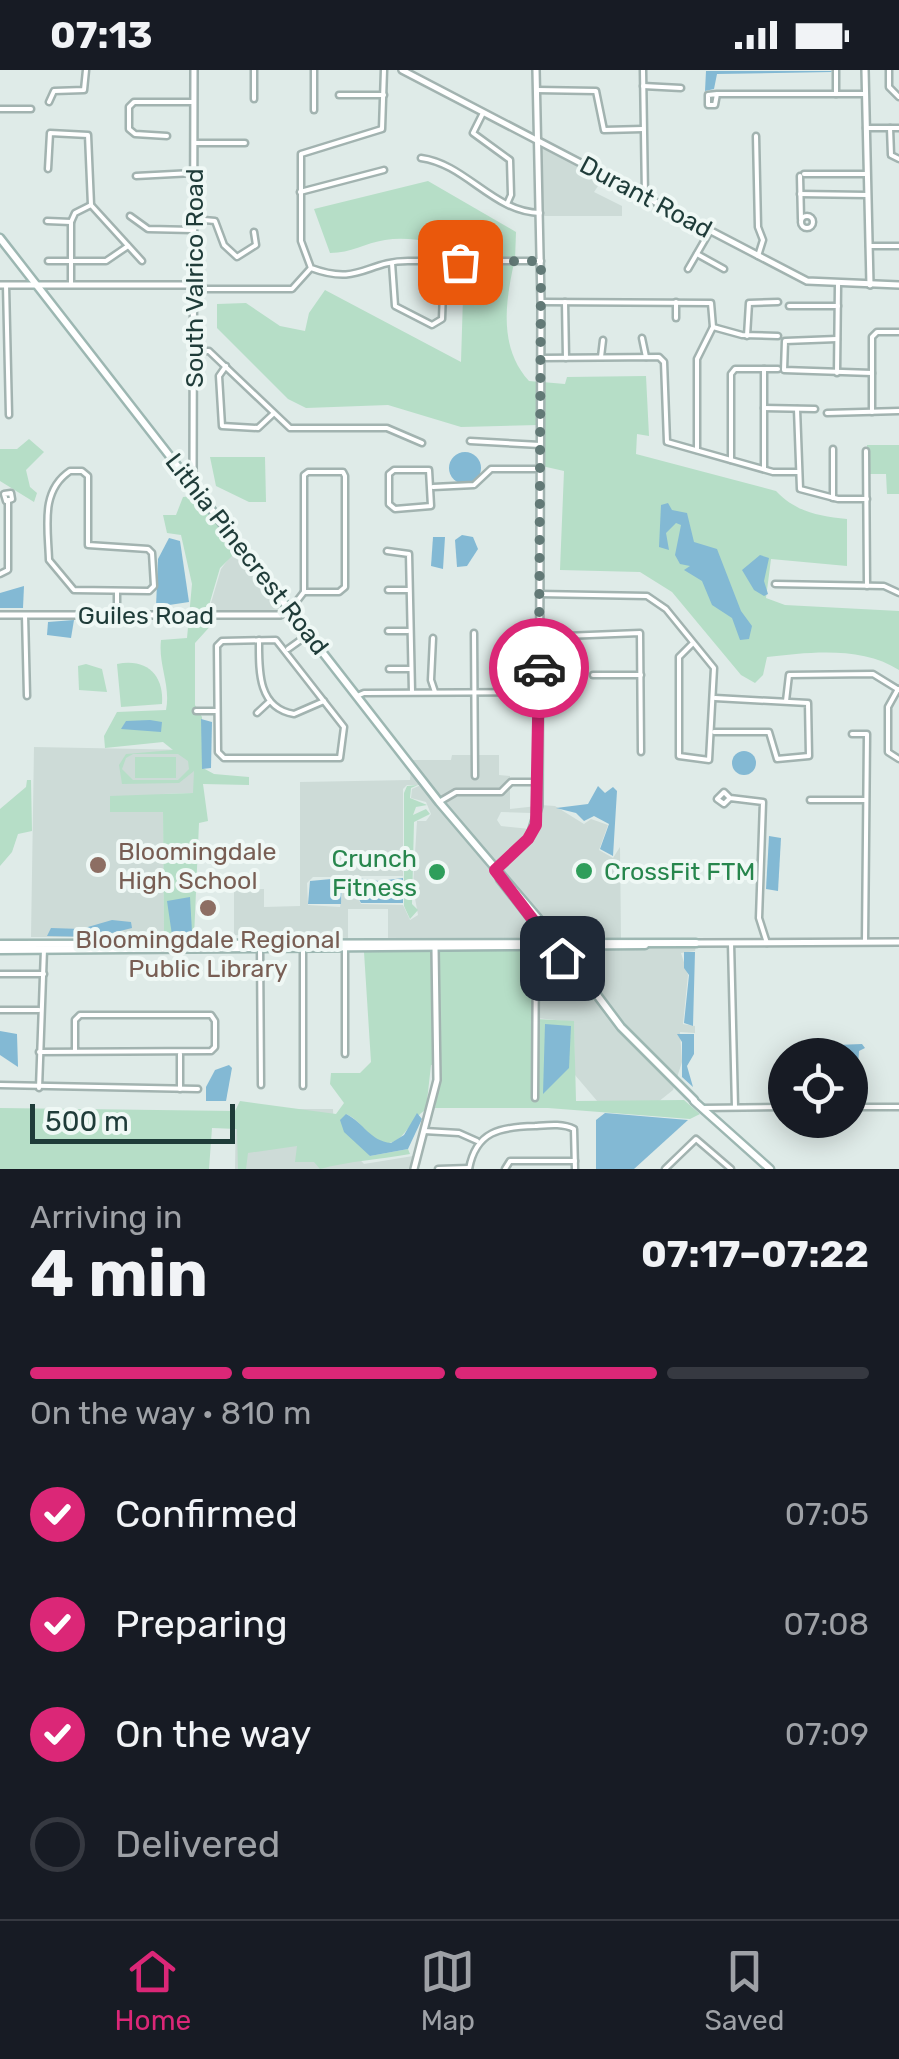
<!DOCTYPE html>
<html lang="en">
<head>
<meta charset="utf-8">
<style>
  :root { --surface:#171b24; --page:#20242c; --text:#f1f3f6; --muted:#9ea1a6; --line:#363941; --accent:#db2777 }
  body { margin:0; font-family:Rubik,sans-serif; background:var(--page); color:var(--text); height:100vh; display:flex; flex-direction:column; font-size:38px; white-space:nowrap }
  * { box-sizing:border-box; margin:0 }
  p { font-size:32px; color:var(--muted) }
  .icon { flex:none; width:55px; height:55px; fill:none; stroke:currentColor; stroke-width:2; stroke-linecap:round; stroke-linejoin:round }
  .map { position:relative; height:1099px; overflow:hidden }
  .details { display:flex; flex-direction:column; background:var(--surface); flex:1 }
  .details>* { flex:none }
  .buttons { position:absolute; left:768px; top:968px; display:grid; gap:20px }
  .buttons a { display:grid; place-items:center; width:100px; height:100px; border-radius:50%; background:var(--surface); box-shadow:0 5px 25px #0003; font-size:50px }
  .scale { position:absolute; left:30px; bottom:25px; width:205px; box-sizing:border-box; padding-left:10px; border:5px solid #1f3c39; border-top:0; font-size:28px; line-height:35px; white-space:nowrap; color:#1f3c39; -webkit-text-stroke:8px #eff8f5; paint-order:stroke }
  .pin { position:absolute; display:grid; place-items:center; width:85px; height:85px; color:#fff; margin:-42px; border-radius:20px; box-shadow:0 5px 15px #0006 }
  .courier { position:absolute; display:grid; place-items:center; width:100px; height:100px; margin:-50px; border:8px solid #db2777; border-radius:50%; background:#fff; color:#222; box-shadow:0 2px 12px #0007 }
  .headline em { font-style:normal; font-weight:700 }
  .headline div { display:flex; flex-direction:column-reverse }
  .headline { display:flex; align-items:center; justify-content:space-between; height:170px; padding:0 30px }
  h1 { font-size:65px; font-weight:700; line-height:75px }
  .bar { display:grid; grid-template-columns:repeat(4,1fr); gap:15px 10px; align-content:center; height:120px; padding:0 30px }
  .bar i { height:12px; border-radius:8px; background:var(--line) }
  .bar .current { background:var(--accent) }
  .bar p { grid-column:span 4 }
  ol { padding:0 30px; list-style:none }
  li { display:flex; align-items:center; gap:30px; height:110px }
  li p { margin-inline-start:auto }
  li .icon { padding:10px; border-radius:50%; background:var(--accent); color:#fff; stroke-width:4 }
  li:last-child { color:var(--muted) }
  li i { width:55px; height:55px; border:5px solid var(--line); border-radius:50% }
  .status { display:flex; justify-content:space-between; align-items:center; height:70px; padding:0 50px; background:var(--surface); direction:ltr }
  .status svg { height:28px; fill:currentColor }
  .tabs { display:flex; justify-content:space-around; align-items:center; height:140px; border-top:2px solid var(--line); background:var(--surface); font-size:28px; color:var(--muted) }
  .tabs a { display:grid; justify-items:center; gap:5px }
  .tabs .current { color:var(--accent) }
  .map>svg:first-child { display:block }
</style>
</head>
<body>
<div class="status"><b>07:13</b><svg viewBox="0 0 49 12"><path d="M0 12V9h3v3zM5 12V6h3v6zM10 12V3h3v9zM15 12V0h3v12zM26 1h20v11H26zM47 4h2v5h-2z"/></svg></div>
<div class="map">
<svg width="899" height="1099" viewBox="0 0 899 1099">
  <rect width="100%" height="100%" fill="#dfebe8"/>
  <!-- built -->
  <g fill="#cddbd7" fill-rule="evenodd">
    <polygon points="539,73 604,107 594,122 622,136 622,146 541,146"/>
    <polygon points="238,476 288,539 208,543 221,499"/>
    <polygon points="34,677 194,680 194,723 163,724 164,867 31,867"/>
    <polygon points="452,685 474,685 476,708 477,685 499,685 499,705 510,706 510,711 501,721 456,720 439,730 411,690 451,690"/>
    <path d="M411 697 538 859 536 868H388V839H348V868L234 865V820L264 819V837L300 836V712L410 710ZM407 715H421L412 719 411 728 426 732 431 744 426 751H417L413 817 418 845 410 850 403 835 361 834 352 818 354 806H403V719ZM313 807H345L340 837 308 835 307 813Z"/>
    <path d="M510 716V739L537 736 528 768 495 797 441 732 456 723 501 724ZM501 742 531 743 530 759 501 756 497 750Z"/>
    <polygon points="540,735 555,736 584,754 591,749 608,755 599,780 613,788 620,777 621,868 556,868 497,799 530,770"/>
    <polygon points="696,875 695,881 681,883 688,905 683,954 695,956 695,963 680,962 682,992 673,1020 658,1032 598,1032 575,1005 574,952 537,948 537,881 555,881 599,924 572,888 574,881"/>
    <polygon points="236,1039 333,1039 334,1061 364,1094 413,1086 410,1099 235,1099"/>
  </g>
  <!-- green -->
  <g fill="#b6dec7" fill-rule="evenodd">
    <path d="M428 111 516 162 515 190H464V183C440 173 411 166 385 170 365 173 351 183 330 183L314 139Z"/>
    <path d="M514 193C505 234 499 278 529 311L540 312 538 355 461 357 388 335 306 338 288 329 217 258V234L246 233 280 256 305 261 309 243 325 220 461 292 464 194Z"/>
    <path d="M646 306 649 366 637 364 636 384 776 421C796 442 818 446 847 449V496L771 489 766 528 785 535 899 541V600C862 576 810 582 767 587L763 605 755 613 741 605 672 522 640 502 560 500 564 401 542 396V312L565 314 567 307Z"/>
    <polygon points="29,369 44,382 26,400 30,417 37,423 34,432 0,411 0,379 17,379"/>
    <polygon points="867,375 899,375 899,424 887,424 886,404 868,404"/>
    <polygon points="210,387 265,387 266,432 249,432 216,416"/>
    <path d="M194 426 235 475 232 486 220 498 207 542 214 552 195 573V635L202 647 203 698 214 704 249 707V715L203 714 208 751 199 753 194 867H164L163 742H110V726L193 723 194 701 179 713 122 714 119 695 126 684 173 680 163 672 105 678 104 666 117 642 166 640C171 615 158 595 161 570L187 568 192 514 181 465 167 463 163 445H176L183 427ZM133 684H178L188 691 189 699 178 710H133L122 699 126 688Z"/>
    <polygon points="86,594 102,599 107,622 79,620 78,596"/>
    <path d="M117 594C147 588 164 605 162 634L121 637Z"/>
    <rect x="135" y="687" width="41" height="21"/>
    <polygon points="27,710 31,710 32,761 18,764 12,782 0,796 0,739 26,717"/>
    <polygon points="418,715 411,718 410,728 427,735 416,737 413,745 426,739 430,744 414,752 412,834 418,840 410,849 404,836 404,723 407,716"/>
    <polygon points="438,878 534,879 535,949 574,951 576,1031 684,1030 700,1044 690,1049 548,1038 435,1038 440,1007"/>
    <path d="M364 882H434L436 995H431L426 1040C410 1047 401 1084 377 1070 365 1063 360 1050 346 1044L370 1086 408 1079 410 1084C377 1090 349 1091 320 1099L314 1092H295L297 1076 248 1083 246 1099H238L237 1059 212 1058 209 1099H0V1038L235 1041 240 1031 336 1044 344 1033 330 1014 331 1003H360L371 992Z"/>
  </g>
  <!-- water -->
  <g fill="#83b9d4">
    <polygon points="706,1 831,1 832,2 717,4 714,19 705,21"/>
    <circle cx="465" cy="398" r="16"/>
    <polygon points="668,433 672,440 687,443 694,472 717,479 741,541 752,556 749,569 740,570 732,548 712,535 702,511 684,500 690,496 680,494 675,485 681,455 676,453 666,463 669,480 659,477 661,435"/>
    <polygon points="462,465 473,467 478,479 467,496 457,497 455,470"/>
    <polygon points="433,467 445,467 443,499 431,496"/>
    <polygon points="169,468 180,471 189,532 156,537 158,489"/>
    <polygon points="760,485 769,488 764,511 768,524 764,526 754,520 742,500"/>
    <polygon points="24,516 23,538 0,538 0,523"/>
    <polygon points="74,550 71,568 47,565 48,552"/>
    <polygon points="201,649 212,652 211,698 202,699"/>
    <polygon points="150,650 162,652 161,662 121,659 126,651"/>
    <circle cx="744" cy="693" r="12"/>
    <polygon points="598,716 605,723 613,717 617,721 613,786 600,779 609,754 594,746 584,751 576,743 556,738 588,734"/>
    <polygon points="769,766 781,768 778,821 766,819"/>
    <polygon points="342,808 341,834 308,834 310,811"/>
    <polygon points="356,808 379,811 403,808 403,833 361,833 353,818"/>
    <polygon points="190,827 192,862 172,865 167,831"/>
    <polygon points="112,850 131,852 132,858 96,867 47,866 51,858 81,859"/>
    <polygon points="684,882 695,882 693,956 684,953 689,905 684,898"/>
    <polygon points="545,954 571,956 569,998 543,1024"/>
    <polygon points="0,961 17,964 18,997 0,985"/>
    <polygon points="677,964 694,964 694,984 687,996 693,1017 682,1007 682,972"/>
    <polygon points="862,974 865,978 859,981 858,996 850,997 850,985 835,985 836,975"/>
    <polygon points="229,995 232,998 226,1031 206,1031 206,1017 215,1000"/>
    <path d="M417 1043 422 1049 408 1079 370 1086 344 1062 340 1050 346 1044C364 1053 370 1071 391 1073L404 1065Z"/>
    <polygon points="605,1043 688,1050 634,1099 596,1099 596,1050"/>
  </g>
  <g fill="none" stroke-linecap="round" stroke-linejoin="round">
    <!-- minor casing -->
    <g stroke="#a2b3b0" stroke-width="9">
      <g id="minor">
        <polyline points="314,0 314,40"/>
        <path d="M384 0 382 59 301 84V171L311 198C360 216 366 191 408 191 452 191 497 191 541 191"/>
        <polyline points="643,0 645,125"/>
        <polyline points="836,0 836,24"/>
        <polyline points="889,0 889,17 899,27"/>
        <polyline points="643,16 681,18"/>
        <polyline points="537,20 596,21 604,60 643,59"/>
        <polyline points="717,24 708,25 708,35 715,35 717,24 864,24"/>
        <polyline points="339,25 384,25"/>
        <polyline points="254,29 254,0"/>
        <polyline points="49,32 54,21 84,20 86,0"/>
        <polyline points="0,39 31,39"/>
        <polyline points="483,43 473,63 510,90 511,125 507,134"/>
        <polyline points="866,58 899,58"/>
        <polyline points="890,58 891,85 899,89"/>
        <polyline points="167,66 135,64 129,59 129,37 134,32 193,32"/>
        <polyline points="756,66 758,157 763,170 758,186"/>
        <polyline points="195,73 245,73"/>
        <path d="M421 88C466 94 493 142 540 143"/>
        <polyline points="48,99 50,63 88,65 91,135 142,191"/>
        <polyline points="804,104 867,104"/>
        <polyline points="136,106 193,103"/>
        <polyline points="800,106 801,149"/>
        <polyline points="300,122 384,100"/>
        <polyline points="800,124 867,125"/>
        <circle cx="807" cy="152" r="6"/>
        <polyline points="130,146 148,159 193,160"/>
        <polyline points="193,149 215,151 224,175 237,187 256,175 254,162"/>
        <polyline points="47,151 71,152"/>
        <polyline points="869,176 899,176"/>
        <polyline points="697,184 724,199"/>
        <polyline points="48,191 106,191 128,176"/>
        <polyline points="392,193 395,236 432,255 442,249 444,192"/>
        <polyline points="688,199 710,161"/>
        <polyline points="6,215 9,345"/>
        <polyline points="71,215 71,152 75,143 91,135"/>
        <polyline points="194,219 292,219 310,199"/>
        <polyline points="542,232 711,233 713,257 697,289 697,380"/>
        <polyline points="565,232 566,288"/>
        <polyline points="676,232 676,248"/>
        <polyline points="789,236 838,236"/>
        <polyline points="713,257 742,265 778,266"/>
        <polyline points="747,266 749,233 778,232"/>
        <polyline points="642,268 646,287"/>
        <polyline points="837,269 785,271 784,300 872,303"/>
        <polyline points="194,281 209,281 290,358 387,358 422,373"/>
        <polyline points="601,287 603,270"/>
        <polyline points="541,288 659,287 664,292 667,372 773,402 798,402"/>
        <polyline points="226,296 219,306 222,356 258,358 273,344"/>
        <polyline points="764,299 764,399"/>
        <polyline points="837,303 838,215"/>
        <polyline points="764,338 815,339"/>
        <polyline points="797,339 800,419 838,429 867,429"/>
        <polyline points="872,342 872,267 877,262 899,262"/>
        <polyline points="827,343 899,341"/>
        <polyline points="470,371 540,375"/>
        <polyline points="833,379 833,428"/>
        <polyline points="866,381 867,516"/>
        <polyline points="731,390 731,304 735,299 778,299"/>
        <polygon points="394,400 429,400 431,436 395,439 389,434 389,404"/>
        <path d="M70 401H82L88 406V475L148 479 152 483 154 516 149 521 74 520 49 490C48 457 40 421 70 401Z"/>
        <polygon points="308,402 343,402 345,406 345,517 339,522 304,522 304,405"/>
        <polyline points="433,417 474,415 491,399 540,399"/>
        <polygon points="11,423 12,429 6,431 4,424"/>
        <polyline points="387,481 409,484 412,622"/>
        <polyline points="0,504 8,500 8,431"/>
        <polyline points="775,514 884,516 899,523"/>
        <polyline points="388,520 408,520"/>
        <polyline points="117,522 117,545"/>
        <polyline points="539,524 647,526 666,539 714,598 709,690 679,686 679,587 693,573"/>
        <polyline points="290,540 304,522"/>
        <polyline points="25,545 27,626"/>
        <polyline points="388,561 408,561"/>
        <polyline points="474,563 475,706"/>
        <polyline points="539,567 640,563 641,682"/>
        <polyline points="433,568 431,610 435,622"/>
        <path d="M259 570C259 599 257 638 294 644L324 631"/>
        <polygon points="276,570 344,657 340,688 224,688 218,682 217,576 222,571"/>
        <polyline points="288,579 309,564"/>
        <polyline points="389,599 410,599"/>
        <polyline points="593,605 641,605"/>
        <polyline points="898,619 888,637 888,682 899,689"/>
        <polyline points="357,626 364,623 538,622"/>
        <polyline points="786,631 789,605 873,604 899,620"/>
        <polyline points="196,641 217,641"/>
        <polyline points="257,643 270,631"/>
        <polyline points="714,662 769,662 777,689 809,686 808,633 715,628"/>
        <polyline points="852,664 867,664 865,872"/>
        <polyline points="730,728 724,734 717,729 724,722 730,728 763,732 759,848 767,873"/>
        <polyline points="810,730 865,730"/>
        <polyline points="439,732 456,722 501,722 511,712 537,712"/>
        <polyline points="731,873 735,1037"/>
        <polyline points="260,876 261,1015"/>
        <polyline points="303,877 303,1016"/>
        <polyline points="0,904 44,904"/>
        <polyline points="0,940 39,940"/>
        <polyline points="39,982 211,981 215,977 215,951 211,945 80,945 75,950 75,981"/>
        <polyline points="345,984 345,879"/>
        <polyline points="0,1015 198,1019"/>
        <polyline points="39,1018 44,879"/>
        <polyline points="180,1019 180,984"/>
        <polyline points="535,1028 536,877"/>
        <polyline points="850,1037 899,1037"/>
        <polyline points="702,1038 785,1037"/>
        <polyline points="424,1061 459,1063 477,1071"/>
        <polyline points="438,1099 469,1098"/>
        <path d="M469 1099C476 1061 500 1057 535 1056 548 1055 563 1053 574 1059L575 1099"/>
        <polyline points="505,1099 510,1091 575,1091"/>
        <polyline points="665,1099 696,1069 731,1099"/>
      </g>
    </g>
    <!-- tertiary casing -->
    <g stroke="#a2b3b0" stroke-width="10">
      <g id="tertiary">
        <polyline points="402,0 807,211 899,215"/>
        <polyline points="865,0 870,215"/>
        <polyline points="0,215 194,215"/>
        <polyline points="193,415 194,0"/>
        <polyline points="0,545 280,545 290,540"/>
        <polyline points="495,799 529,769 539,736 541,232 536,0"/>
        <polyline points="696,873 899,872"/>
        <polyline points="414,1099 437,1010 435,878"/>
      </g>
    </g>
    <!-- secondary casing -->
    <g stroke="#9db7b2" stroke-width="11">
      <g id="secondary">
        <polyline points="0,168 439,732 549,861 621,957 694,1030"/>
        <polyline points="500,809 591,925"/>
        <polyline points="0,874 696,873"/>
        <polyline points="0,880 645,875"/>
        <polyline points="694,1031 770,1099"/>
      </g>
    </g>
    <!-- minor -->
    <use href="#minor" stroke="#fff" stroke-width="4"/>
    <!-- tertiary -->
    <use href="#tertiary" stroke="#fff" stroke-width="5"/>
    <!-- secondary -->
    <use href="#secondary" stroke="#fff" stroke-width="6"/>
  </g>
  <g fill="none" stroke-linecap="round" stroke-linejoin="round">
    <!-- done -->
    <polyline stroke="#627976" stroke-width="10" stroke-dasharray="0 18" points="460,192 541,191 539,598"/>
    <!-- route -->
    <polyline stroke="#db2777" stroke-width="12" points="539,598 536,755 528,769 495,800 562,888"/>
  </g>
  <!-- markers -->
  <g fill="#8d6e63" stroke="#eff8f5" stroke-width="4">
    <circle cx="98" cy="795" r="10"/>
    <circle cx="208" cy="838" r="10"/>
  </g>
  <g fill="#2e9e5b" stroke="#eff8f5" stroke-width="4">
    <circle cx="584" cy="801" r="10"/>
    <circle cx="437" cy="802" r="10"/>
  </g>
  <g text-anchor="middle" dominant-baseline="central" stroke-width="8" stroke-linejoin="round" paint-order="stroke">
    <!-- street labels -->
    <g font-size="25" fill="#1f3c39" stroke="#eff8f5">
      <text transform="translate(646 127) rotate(28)">Durant Road</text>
      <text transform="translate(194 208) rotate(-90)">South Valrico Road</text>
      <text transform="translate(247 484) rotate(52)">Lithia Pinecrest Road</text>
      <text x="146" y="545">Guiles Road</text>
    </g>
    <!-- education labels -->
    <g font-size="25" fill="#785e54" stroke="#eff8f5" text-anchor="start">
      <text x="118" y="781">Bloomingdale<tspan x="118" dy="29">High School</tspan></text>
      <text x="208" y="869" text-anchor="middle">Bloomingdale Regional<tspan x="208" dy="29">Public Library</tspan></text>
    </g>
    <!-- leisure labels -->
    <g font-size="25" fill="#27864d" stroke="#eff8f5" text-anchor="end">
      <text x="417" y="788">Crunch<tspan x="417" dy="29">Fitness</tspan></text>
      <text x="604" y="801" text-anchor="start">CrossFit FTM</text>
    </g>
  </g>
</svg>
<div class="buttons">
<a><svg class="icon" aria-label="locate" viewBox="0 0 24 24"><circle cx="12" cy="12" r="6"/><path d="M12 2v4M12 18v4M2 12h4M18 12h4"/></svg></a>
</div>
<div class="scale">500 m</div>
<div class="pin" style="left:460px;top:192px;background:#ea580c"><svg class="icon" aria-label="bag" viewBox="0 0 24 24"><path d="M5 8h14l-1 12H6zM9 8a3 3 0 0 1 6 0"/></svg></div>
<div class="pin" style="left:562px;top:888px;background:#1f2937"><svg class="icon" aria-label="home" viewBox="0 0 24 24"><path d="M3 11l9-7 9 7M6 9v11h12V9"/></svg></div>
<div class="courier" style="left:539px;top:598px"><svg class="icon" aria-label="car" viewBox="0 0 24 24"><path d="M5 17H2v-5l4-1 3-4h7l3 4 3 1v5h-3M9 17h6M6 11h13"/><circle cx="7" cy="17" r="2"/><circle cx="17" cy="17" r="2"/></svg></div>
</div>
<section class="details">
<div class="headline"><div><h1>4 min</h1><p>Arriving in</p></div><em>07:17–07:22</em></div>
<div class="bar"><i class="current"></i><i class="current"></i><i class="current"></i><i></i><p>On the way · 810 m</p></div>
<ol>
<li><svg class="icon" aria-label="check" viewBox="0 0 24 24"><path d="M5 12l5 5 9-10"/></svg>Confirmed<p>07:05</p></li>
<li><svg class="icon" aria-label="check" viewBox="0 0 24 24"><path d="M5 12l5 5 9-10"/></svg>Preparing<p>07:08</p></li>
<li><svg class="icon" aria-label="check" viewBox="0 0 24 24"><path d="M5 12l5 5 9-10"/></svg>On the way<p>07:09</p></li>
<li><i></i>Delivered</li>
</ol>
</section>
<nav class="tabs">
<a class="current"><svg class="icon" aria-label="home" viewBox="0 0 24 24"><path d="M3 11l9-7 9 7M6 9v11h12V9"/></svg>Home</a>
<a><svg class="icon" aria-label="map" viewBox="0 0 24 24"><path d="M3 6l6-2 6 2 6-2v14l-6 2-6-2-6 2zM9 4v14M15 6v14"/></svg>Map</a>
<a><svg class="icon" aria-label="saved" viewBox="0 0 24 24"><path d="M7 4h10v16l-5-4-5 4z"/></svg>Saved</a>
</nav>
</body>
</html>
